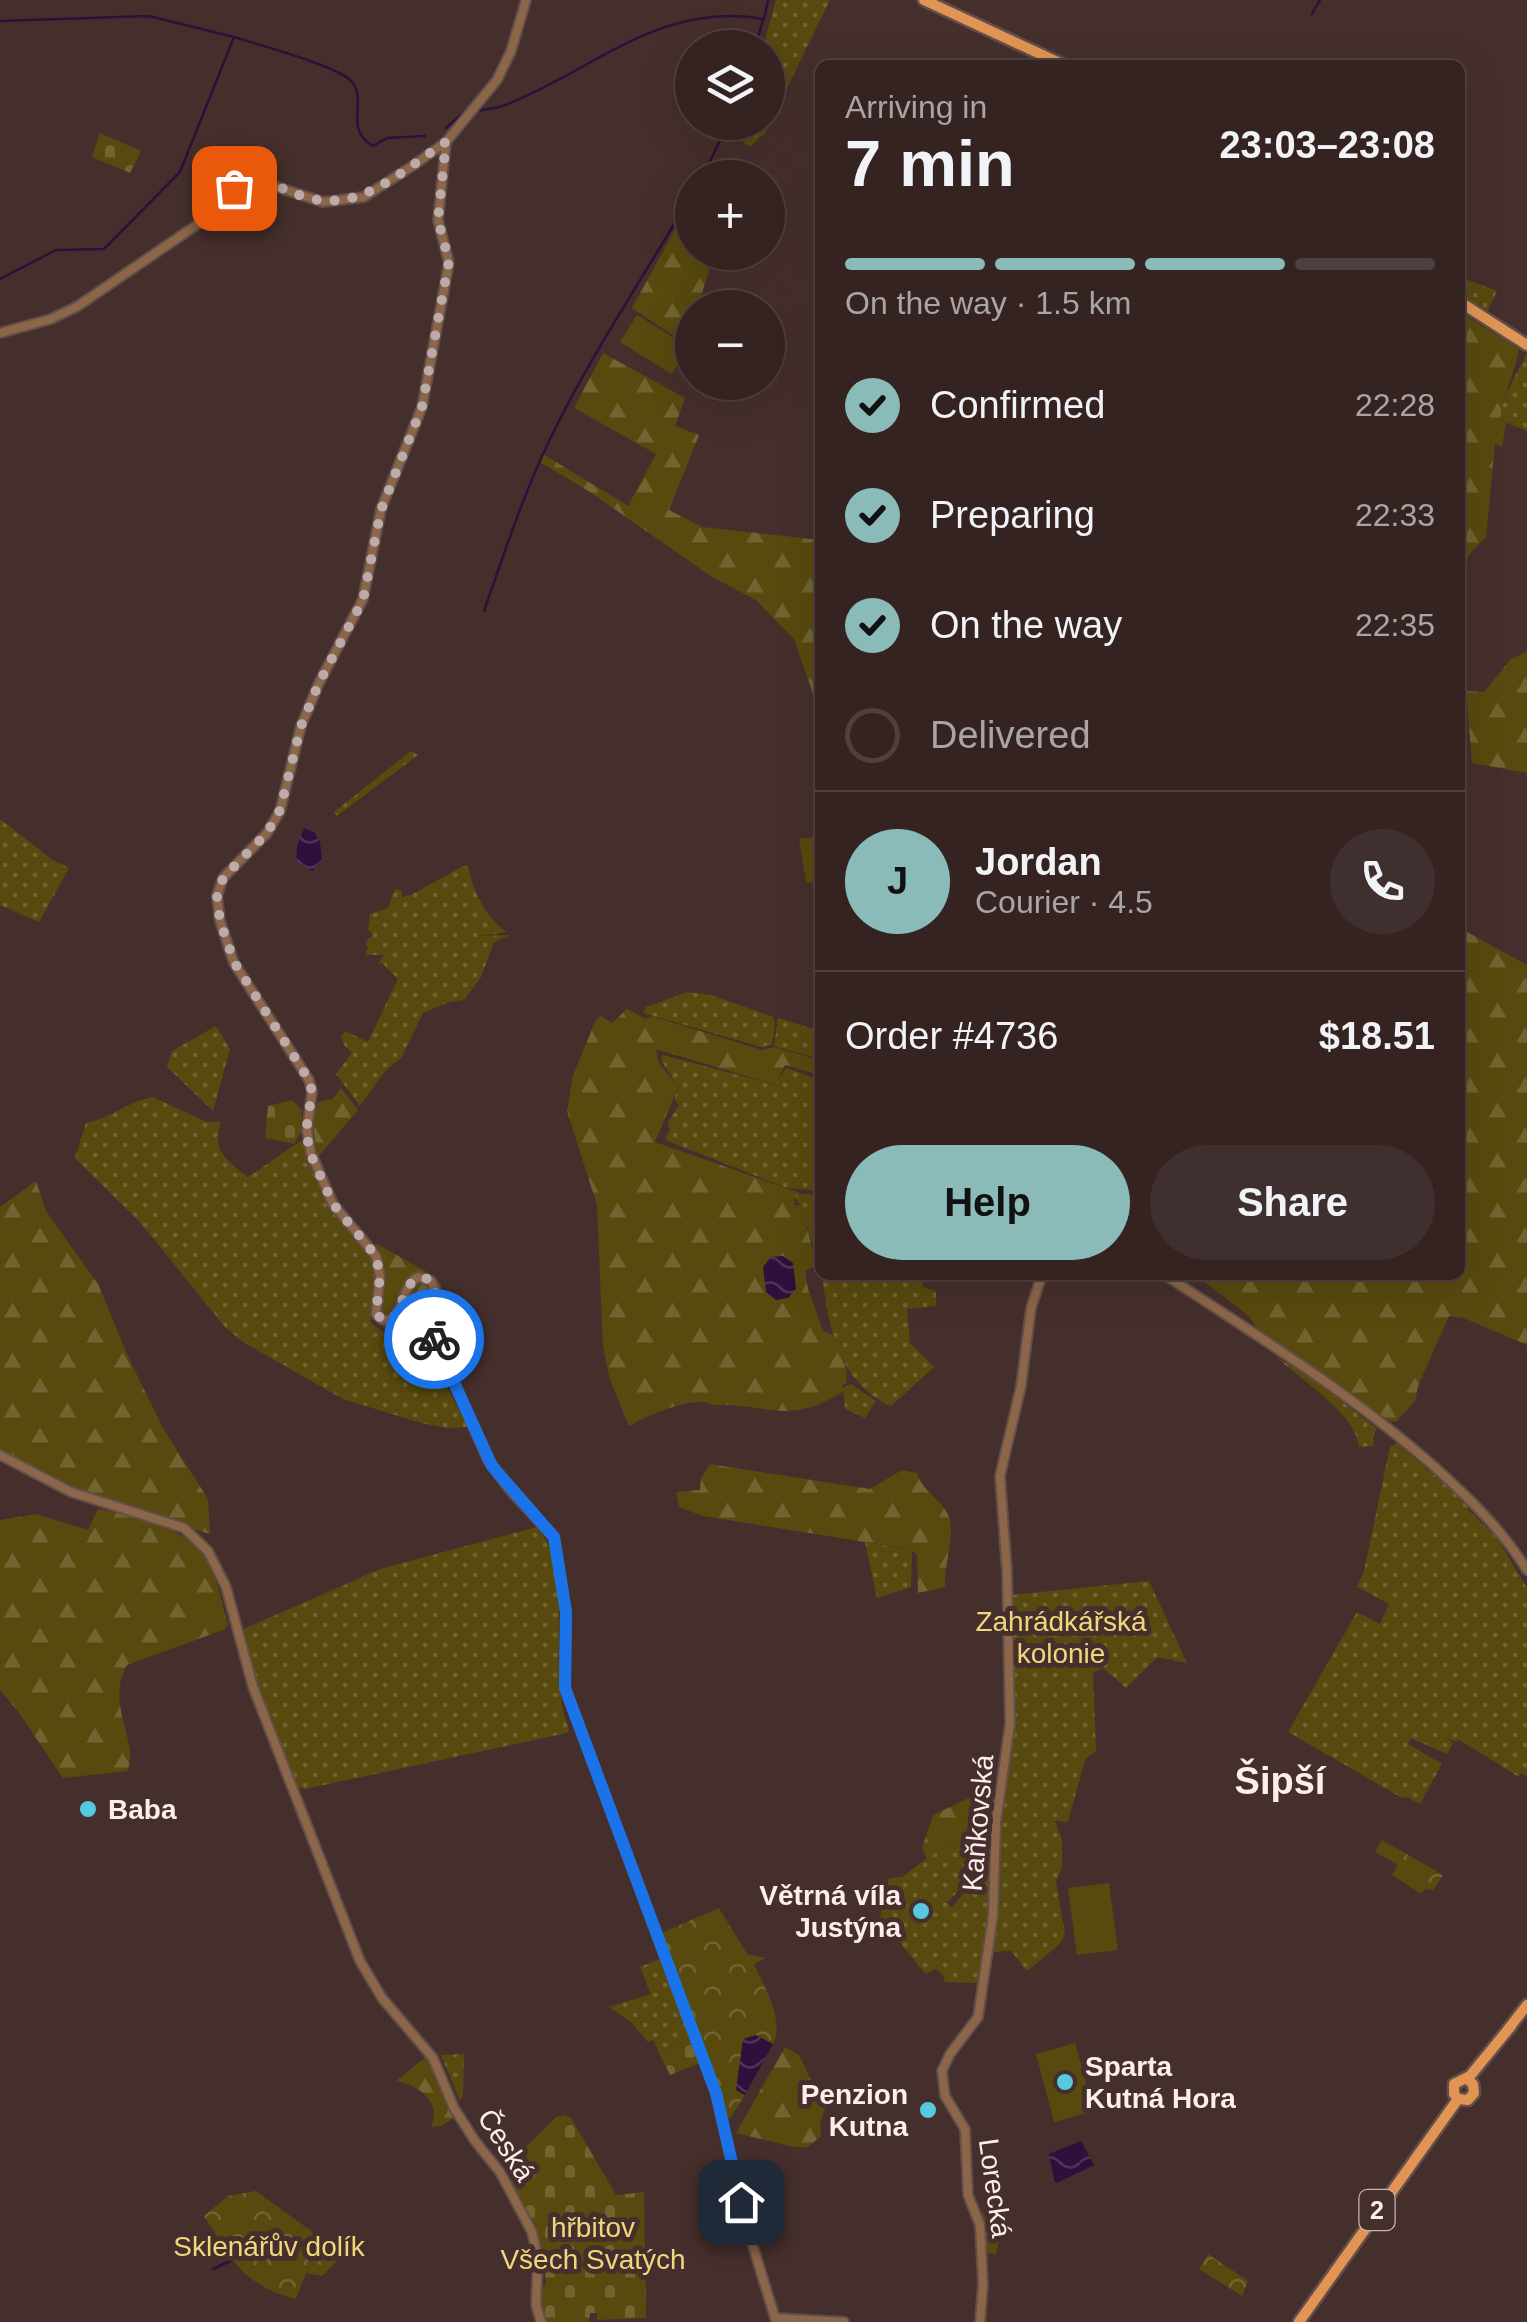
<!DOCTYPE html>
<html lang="en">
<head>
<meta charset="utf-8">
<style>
  :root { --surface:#342321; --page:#3f2f2e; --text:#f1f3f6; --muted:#a9a4a5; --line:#4e403f; --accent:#8bbbb9 }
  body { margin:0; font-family:Arial,sans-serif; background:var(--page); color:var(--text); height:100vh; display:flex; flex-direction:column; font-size:38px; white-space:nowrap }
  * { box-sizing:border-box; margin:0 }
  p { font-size:32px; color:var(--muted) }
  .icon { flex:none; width:55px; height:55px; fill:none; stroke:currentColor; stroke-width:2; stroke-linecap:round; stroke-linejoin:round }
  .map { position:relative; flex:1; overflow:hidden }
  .panel { position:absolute; left:815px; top:60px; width:650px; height:1220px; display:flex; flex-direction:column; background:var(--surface); border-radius:15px; box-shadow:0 10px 40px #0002,0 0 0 2px var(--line) }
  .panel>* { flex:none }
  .buttons { position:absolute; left:675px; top:30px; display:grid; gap:20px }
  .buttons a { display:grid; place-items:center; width:110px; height:110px; border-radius:50%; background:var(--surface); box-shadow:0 10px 40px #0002,0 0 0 2px var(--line); font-size:50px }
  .pin { position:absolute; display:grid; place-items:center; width:85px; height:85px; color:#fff; margin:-42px; border-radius:20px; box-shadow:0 5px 15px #0006 }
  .courier { position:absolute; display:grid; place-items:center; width:100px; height:100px; margin:-50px; border:8px solid #1a73e8; border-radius:50%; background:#fff; color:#222; box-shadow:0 2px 12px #0007 }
  .head em { font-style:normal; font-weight:700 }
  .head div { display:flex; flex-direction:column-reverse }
  .head { display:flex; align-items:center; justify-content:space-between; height:170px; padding:0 30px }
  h1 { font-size:65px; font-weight:700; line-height:75px }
  .bar { display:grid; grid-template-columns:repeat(4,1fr); gap:15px 10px; align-content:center; height:120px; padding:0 30px }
  .bar i { height:12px; border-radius:8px; background:var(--line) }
  .bar .active { background:var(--accent) }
  .bar p { grid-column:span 4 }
  .line { display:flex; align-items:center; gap:25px; padding:0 30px; border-top:2px solid var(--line) }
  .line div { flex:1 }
  .round { display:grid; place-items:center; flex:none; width:105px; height:105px; border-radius:52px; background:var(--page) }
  ol { padding:0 30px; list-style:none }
  li { display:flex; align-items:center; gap:30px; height:110px }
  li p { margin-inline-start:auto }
  li .icon { padding:10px; border-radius:50%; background:var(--accent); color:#111; stroke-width:4 }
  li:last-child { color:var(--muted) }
  li i { width:55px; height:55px; border:5px solid var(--line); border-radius:50% }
  .button { display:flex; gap:20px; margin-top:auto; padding:20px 30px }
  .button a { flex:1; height:115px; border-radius:60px; background:var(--accent); color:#111; font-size:40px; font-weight:700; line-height:115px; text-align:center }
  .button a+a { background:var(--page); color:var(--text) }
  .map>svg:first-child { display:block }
</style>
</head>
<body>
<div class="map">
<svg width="1527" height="2322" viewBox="0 0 1527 2322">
  <defs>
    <pattern id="grass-dots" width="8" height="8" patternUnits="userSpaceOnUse" patternTransform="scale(2.5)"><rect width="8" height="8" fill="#58490e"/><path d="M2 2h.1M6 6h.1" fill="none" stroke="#716431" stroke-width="1.8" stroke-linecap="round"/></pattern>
    <pattern id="forest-firs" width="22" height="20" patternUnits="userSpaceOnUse" patternTransform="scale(2.5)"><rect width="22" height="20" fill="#58490e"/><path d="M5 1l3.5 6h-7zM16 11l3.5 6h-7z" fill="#716431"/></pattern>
    <pattern id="cemetery-stones" width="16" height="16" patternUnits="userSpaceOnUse" patternTransform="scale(2.5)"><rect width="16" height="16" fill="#58490e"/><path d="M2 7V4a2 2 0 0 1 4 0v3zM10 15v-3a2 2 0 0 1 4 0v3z" fill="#716431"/></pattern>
    <pattern id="park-crowns" width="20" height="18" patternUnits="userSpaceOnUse" patternTransform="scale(2.5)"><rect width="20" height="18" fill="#58490e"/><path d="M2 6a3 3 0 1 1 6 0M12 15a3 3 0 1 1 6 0" fill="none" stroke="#716431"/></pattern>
    <pattern id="water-waves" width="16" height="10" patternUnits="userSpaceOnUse" patternTransform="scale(2.5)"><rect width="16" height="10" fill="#2f0f3b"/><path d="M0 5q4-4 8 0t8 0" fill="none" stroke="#4e3258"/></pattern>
  </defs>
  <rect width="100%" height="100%" fill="#452f2c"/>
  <!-- grass -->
  <g fill="url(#grass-dots)">
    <polygon points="776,0 830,0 765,133 750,147 734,134 735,123 768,122 768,48 763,47"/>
    <polygon points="1460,277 1497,291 1486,314 1460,295"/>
    <polygon points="1527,353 1527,431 1500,420 1502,402"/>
    <polygon points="411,751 418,755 337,816 334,812"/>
    <polygon points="0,819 51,859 69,868 39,922 0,905"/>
    <path d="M463 866H468C473 893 485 915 506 932L481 936 510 935 494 942 481 977 464 1000 449 1002 423 1013 401 1058 385 1071 360 1106 336 1074 352 1053 344 1045 341 1036 345 1031 368 1042 398 979 382 963 378 964 384 955H365L368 948 366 942 373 934 368 930 370 914 388 908 395 889 402 891V897L411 895Z"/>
    <polygon points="688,992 711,995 773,1017 775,1023 772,1045 761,1047 643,1013 646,1007"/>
    <polygon points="778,1018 820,1031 820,1059 774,1046"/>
    <polygon points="216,1026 230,1049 213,1111 167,1067 172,1051"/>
    <polygon points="663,1055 775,1085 786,1068 820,1080 820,1191 787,1188 668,1141 665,1137 670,1130 668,1122 679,1105 674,1099 678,1087 661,1060"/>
    <path d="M153 1097 206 1122H221C211 1150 226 1160 248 1177L302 1140 321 1192 333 1213 372 1257 376 1277 370 1321C376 1329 383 1330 390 1336 407 1352 415 1374 441 1376L468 1427 447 1428 421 1423 343 1399 243 1342 225 1327 139 1221 75 1158 86 1123C112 1118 128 1101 153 1097Z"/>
    <polygon points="791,1193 820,1195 820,1268 801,1206"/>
    <path d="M822 1275H920L923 1287 936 1291V1306L907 1309 910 1343 934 1367 891 1406C838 1382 829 1328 822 1275Z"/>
    <path d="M1277 1358 1303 1372 1374 1426 1377 1429 1373 1436 1374 1446 1359 1447C1356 1414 1302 1380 1277 1358Z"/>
    <polygon points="851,1384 876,1401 865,1418 845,1409 843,1388"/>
    <polygon points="1397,1443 1464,1501 1485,1525 1468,1507 1468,1510 1497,1538 1527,1588 1527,1776 1521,1773 1519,1777 1458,1739 1456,1742 1446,1737 1453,1743 1447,1754 1411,1738 1408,1744 1442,1764 1420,1804 1407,1797 1402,1798 1288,1732 1357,1612 1380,1624 1389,1604 1357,1587 1364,1571 1390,1447"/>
    <path d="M537 1527C578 1574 544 1669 569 1729L567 1733 305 1789 295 1787 256 1681 244 1629 380 1569Z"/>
    <polygon points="865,1542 912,1550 911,1587 877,1598"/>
    <polygon points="1149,1581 1187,1663 1157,1657 1126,1688 1103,1668 1093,1673 1096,1751 1085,1759 1068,1822 1055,1821 1062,1839 1062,1868 1056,1881 1065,1934 1060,1944 1027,1971 1011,1951 993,1952 998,1891 1001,1792 1015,1724 1012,1595"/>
    <polygon points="991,1821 990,1869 975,1873 949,1901 946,1901 952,1908 977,1875 991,1878 990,1919 979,1983 943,1982 945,1977 936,1969 925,1974 880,1917 889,1878 902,1877 927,1858"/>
    <polygon points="659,1959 690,2038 659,2053 653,2040 648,2042 631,2022 609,2007 651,1994 640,1967"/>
    <polygon points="464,2054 463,2095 460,2101 441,2055"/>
  </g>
  <!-- forest -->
  <g fill="url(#forest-firs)">
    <polygon points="684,213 692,217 692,252 714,253 698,307 692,308 692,348 632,308"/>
    <path d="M1460 312 1519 349C1514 376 1502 395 1500 420L1506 423 1502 446 1495 444 1486 537 1468 556 1460 607Z"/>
    <polygon points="603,353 685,398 675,426 699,435 669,510 702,527 820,540 820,714 794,639 756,600 712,577 590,492 540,462 543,454 628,506 656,454 574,408"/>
    <polygon points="1527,651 1527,773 1472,763 1466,691 1484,692 1510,660"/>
    <polygon points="1460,928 1527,965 1527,1345 1464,1318 1449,1316 1418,1386 1415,1401 1397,1421 1391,1422 1258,1331 1250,1317 1196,1275 1460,1275"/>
    <path d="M627 1009 646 1019 651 1016 762 1050 774 1047 820 1060V1075L785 1065 776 1085 656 1049 659 1063 678 1087 655 1142 800 1193 794 1197 795 1205H801L817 1265 805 1271 808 1289 823 1331 835 1336 847 1372 846 1384 842 1385 844 1391C786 1427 772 1403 714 1405 694 1394 647 1416 629 1426L610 1380 603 1347 597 1205 567 1111 573 1075 596 1020 601 1016 612 1023Z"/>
    <polygon points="341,1088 358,1110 318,1157 312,1121 318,1102 332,1099"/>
    <polygon points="36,1181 46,1211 98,1284 130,1361 164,1430 208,1499 210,1534 91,1497 0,1450 0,1207"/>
    <path d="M377 1244 425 1271 441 1284 444 1310 439 1318 455 1373 447 1380C437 1370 422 1370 411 1359 400 1348 397 1335 382 1327 381 1319 379 1310 379 1302 380 1280 388 1264 371 1246Z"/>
    <path d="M710 1464 870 1489 902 1470 917 1473C922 1492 945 1501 950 1520 954 1537 944 1567 945 1587L918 1593 917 1554 909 1549 703 1516 679 1507 676 1492 700 1490 701 1478Z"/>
    <path d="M98 1509C114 1511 129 1517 145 1521 211 1541 212 1562 228 1625L223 1630 127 1665C104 1705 141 1744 127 1771L63 1778 17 1710 0 1690V1520L36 1514 88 1530Z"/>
    <polygon points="986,1790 994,1791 991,1821 927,1858 922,1848 933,1815"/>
    <polygon points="785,2047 799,2055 825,2110 820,2122 821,2136 808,2147 794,2147 736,2133"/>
    <path d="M427 2056 456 2117 441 2126 431 2127C442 2102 419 2085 396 2081Z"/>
  </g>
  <!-- cemetery -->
  <g fill="url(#cemetery-stones)">
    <polygon points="100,133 141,151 130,173 92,157"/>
    <polygon points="292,1100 302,1110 301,1132 294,1144 265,1138 268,1106"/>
    <polygon points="690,2038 700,2063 670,2075 659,2053"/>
    <polygon points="564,2115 571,2118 616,2195 644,2192 646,2318 597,2320 597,2313 590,2313 589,2322 544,2322 539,2301 541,2286 545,2286 546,2281 540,2242 503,2170 556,2117"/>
  </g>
  <!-- park -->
  <g fill="url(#park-crowns)">
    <polygon points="1382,1840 1443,1875 1433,1890 1425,1889 1421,1894 1392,1875 1398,1865 1375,1852"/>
    <path d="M719 1908 747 1954 765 1958 754 1964C764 1986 785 2021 773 2044L756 2035 736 2090 745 2095 729 2120 659 1934Z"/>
    <path d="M256 2191 314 2233 336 2262 322 2276 306 2273 296 2299C243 2286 231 2258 204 2216L228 2196Z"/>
    <polygon points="1005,2208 996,2254 987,2253 981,2218 984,2211"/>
    <polygon points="1208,2254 1248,2281 1242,2296 1199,2269"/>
  </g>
  <!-- pitch -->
  <g fill="#58490e">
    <polygon points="637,315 689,347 672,374 620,342"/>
    <polygon points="820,836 820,881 806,883 799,839"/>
    <polygon points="1109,1883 1118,1950 1077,1955 1068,1888"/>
    <polygon points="1075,2043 1094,2111 1054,2122 1036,2054"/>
  </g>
  <!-- water -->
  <g fill="url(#water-waves)">
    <polygon points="304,828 315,833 320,842 322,860 312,871 296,861 297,846"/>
    <polygon points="783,1256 793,1263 796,1289 788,1298 776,1300 766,1292 763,1267 771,1257"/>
    <polygon points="756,2035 773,2044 745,2095 736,2090 743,2039"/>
    <polygon points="1081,2141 1094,2165 1055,2184 1049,2154"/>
  </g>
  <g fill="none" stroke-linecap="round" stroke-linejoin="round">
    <!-- stream -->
    <g stroke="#2f0f3b" stroke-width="2.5">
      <polyline points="1312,14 1320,0"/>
      <polyline points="0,21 149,16 234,37"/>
      <polyline points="755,48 763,20"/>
      <path d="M475 111C485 109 496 109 505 105 592 72 660 0 764 19L768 0"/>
      <polyline points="446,128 462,114"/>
      <polyline points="702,178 729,122"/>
      <path d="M0 279 56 250 104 249 180 172 234 37C256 44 341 67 352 82 368 103 343 128 373 146L387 138 425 136"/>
      <path d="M484 611C504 554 523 495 550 439 591 354 645 275 692 194"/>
      <polyline points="213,2269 232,2260"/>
    </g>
    <!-- tertiary casing -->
    <g stroke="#624e4b" stroke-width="12">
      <g id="tertiary">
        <path d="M446 142 438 220 449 263 422 407 381 509 363 599 319 683 301 726 280 811 267 833 223 878 217 896 220 921 234 963 309 1080 312 1091 307 1131 311 1153 333 1204 376 1256 380 1276 376 1314 383 1320H391C405 1308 402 1286 418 1277L431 1281 435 1290 430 1327 488 1460 510 1490 554 1537 566 1612 565 1688 716 2093 744 2217 775 2318 844 2322"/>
        <polyline points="0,333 51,319 78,306 220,209 243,179 252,179 323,202 364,197 414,165 446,142 497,80 511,51 526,0"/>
        <path d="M1165 1275C1256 1335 1347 1391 1429 1462 1466 1495 1501 1528 1527 1570"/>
        <polyline points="0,1455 71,1492 184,1528 208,1551 226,1587 253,1687 360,1961 382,1998 433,2058 454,2108 475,2141 500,2172 532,2232 538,2258 536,2305 541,2322"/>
        <polyline points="980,2322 983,2284 980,2225 968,2195 965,2129 945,2096 942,2071 950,2054 978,2017 993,1916 996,1822 1010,1724 1007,1572 1000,1476 1021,1386 1031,1308 1042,1275"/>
      </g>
    </g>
    <!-- primary casing -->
    <g stroke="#624e4b" stroke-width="15">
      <g id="primary">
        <polyline points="924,0 1064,65"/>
        <polyline points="1460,302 1527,345"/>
        <polyline points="1509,2028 1527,2005"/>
        <polyline points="1458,2099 1454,2094 1454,2084 1470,2076 1511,2026"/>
        <polyline points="1458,2099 1468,2100 1474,2093 1473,2084 1467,2079"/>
        <polyline points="1299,2322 1458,2099"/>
      </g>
    </g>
    <!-- tertiary -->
    <use href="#tertiary" stroke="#8c6648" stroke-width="8"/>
    <!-- primary -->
    <use href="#primary" stroke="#e19453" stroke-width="10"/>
  </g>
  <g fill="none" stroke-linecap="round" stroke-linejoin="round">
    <!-- done -->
    <path stroke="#bdaba9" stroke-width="10" stroke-dasharray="0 18" d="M234 188 240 180C259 176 282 189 299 195 357 217 401 171 446 142L438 220 449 261 422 407 381 510 363 600 319 683 301 726 280 810 267 833 223 878 217 896 220 921 234 962 309 1080 312 1092 306 1131 310 1153 333 1204 376 1256 380 1276 376 1314 383 1320H391C406 1307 402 1276 426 1278L436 1290 429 1322 434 1339"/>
    <!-- route -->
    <polyline stroke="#1a73e8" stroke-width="12" points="434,1339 492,1466 554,1537 566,1612 565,1688 716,2093 741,2202"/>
  </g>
  <!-- markers -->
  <g fill="#56c9e1" stroke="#452f2c" stroke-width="4">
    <circle cx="88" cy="1809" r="10"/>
    <circle cx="921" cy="1911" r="10"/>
    <circle cx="1065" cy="2082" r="10"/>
    <circle cx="928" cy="2110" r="10"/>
  </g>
  <g text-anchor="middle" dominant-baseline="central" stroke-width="10" stroke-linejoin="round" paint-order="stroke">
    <!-- shield labels -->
    <rect fill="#452f2c" stroke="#c6b5b2" stroke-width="2.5" x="1359.5" y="2190" width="35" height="40" rx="8"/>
    <g font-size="25" font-weight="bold" fill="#fdeeec">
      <text x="1377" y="2210">2</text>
    </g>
    <!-- park labels -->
    <g font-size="28" fill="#f1d77c" stroke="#452f2c">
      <text x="1061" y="1621">Zahrádkářská<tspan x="1061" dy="32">kolonie</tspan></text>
      <text x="593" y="2227">hřbitov<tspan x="593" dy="32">Všech Svatých</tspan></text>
      <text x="269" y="2246">Sklenářův dolík</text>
    </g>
    <!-- poi labels -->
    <g font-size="28" font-weight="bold" fill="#fdeeec" stroke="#452f2c" text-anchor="start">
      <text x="108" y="1809">Baba</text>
      <text x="901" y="1895" text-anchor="end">Větrná víla<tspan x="901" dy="32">Justýna</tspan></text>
      <text x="1085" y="2066">Sparta<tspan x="1085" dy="32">Kutná Hora</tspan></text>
      <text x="908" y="2094" text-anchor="end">Penzion<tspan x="908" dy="32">Kutna</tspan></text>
    </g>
    <!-- street labels -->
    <g font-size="28" fill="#fdeeec" stroke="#452f2c">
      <text transform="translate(978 1823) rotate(-85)">Kaňkovská</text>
      <text transform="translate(506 2145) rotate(57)">Česká</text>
      <text transform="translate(995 2188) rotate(82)">Lorecká</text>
    </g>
    <!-- district labels -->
    <g font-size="38" font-weight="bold" fill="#fdeeec" stroke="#452f2c">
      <text x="1280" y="1781">Šipší</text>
    </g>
  </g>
</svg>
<div class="buttons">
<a><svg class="icon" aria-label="layers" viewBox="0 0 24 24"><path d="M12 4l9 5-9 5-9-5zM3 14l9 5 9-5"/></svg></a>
<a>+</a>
<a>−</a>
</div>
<div class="pin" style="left:234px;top:188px;background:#ea580c"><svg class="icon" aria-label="bag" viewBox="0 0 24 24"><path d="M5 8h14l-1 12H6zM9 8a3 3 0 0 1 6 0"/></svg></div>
<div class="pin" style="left:741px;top:2202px;background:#1f2937"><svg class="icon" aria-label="home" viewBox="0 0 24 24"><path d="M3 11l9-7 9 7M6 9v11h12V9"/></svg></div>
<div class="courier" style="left:434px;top:1339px"><svg class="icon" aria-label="bike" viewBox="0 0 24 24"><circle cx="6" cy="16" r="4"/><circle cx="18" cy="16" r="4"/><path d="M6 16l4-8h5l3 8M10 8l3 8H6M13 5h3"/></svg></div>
<section class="panel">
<div class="head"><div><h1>7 min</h1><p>Arriving in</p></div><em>23:03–23:08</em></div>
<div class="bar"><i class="active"></i><i class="active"></i><i class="active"></i><i></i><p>On the way · 1.5 km</p></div>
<ol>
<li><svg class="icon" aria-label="check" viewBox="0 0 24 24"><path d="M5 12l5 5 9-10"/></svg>Confirmed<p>22:28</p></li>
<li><svg class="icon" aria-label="check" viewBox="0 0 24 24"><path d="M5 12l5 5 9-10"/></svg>Preparing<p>22:33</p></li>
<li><svg class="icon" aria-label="check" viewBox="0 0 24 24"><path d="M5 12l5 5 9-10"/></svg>On the way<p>22:35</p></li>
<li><i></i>Delivered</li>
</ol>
<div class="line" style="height:180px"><b class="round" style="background:var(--accent);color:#111">J</b><div><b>Jordan</b><p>Courier · 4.5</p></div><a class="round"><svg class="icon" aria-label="phone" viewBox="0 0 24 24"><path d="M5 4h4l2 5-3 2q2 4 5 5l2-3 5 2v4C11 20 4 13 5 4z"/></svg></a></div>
<div class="line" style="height:130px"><div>Order #4736</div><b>$18.51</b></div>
<div class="button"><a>Help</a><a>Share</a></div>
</section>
</div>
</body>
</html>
